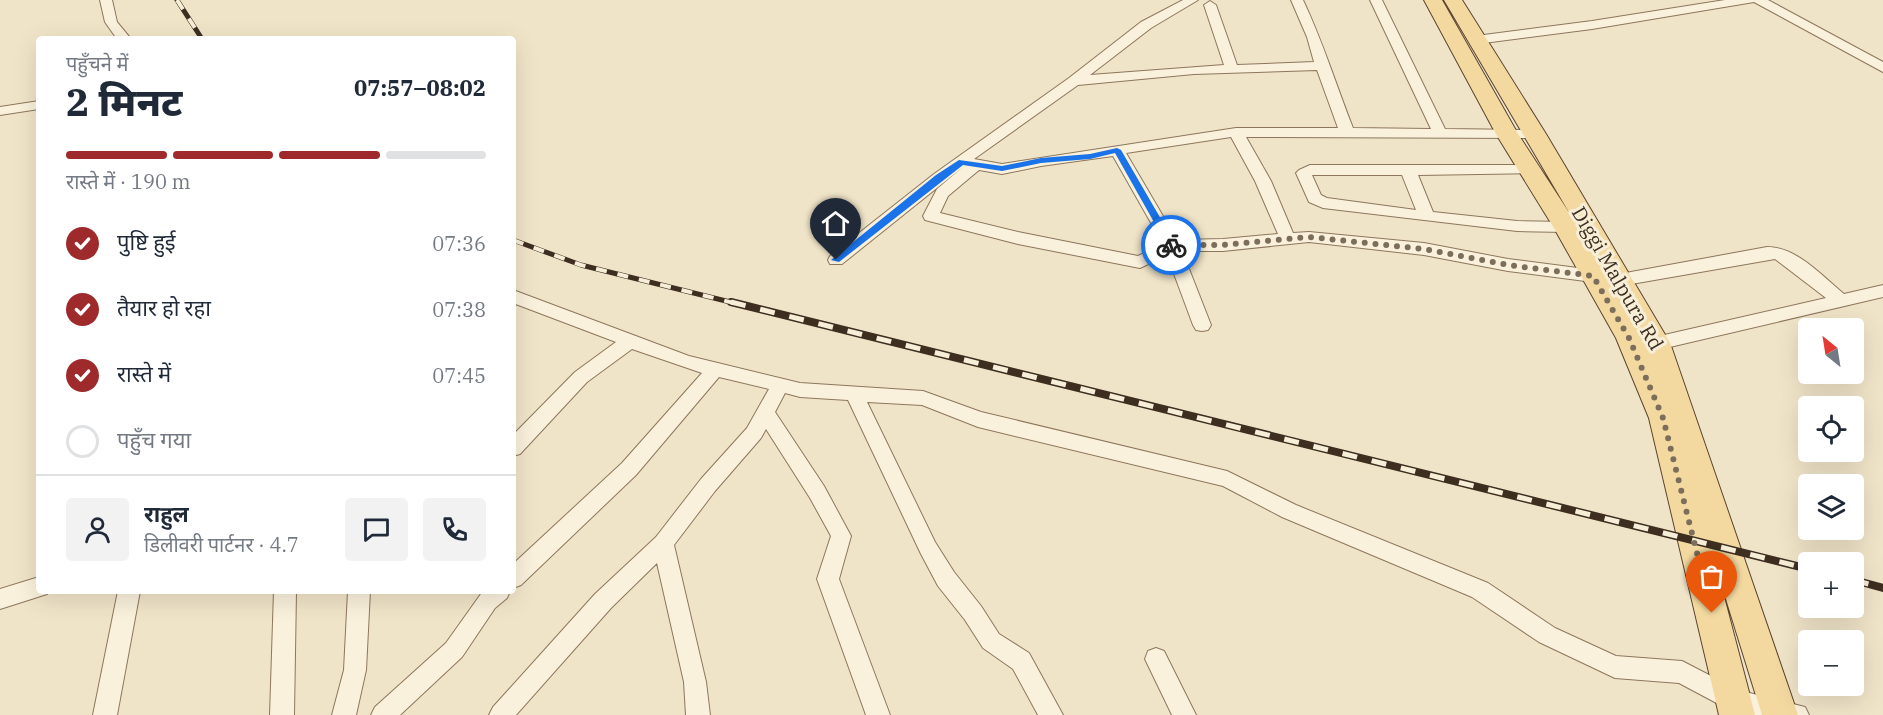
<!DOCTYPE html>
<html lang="hi">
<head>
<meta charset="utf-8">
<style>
  :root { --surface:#fff; --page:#f2f2f3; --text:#1f2937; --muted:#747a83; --line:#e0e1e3; --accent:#9e2a2b }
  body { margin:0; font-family:"IBM Plex Serif","Noto Sans Devanagari",serif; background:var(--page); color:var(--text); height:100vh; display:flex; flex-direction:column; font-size:22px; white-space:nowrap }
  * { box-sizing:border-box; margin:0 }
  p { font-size:20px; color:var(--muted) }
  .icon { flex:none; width:33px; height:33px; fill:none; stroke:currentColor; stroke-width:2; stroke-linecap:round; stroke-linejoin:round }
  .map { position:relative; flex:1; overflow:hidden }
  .details { position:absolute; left:36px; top:36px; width:480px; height:558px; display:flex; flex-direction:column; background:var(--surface); border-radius:6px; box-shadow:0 6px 24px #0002 }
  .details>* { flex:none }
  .needle { width:39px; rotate:330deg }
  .fabs { position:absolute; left:1798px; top:318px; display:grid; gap:12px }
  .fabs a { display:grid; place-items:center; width:66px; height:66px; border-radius:6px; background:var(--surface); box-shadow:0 6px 24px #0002; font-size:30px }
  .pin { position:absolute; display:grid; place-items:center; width:51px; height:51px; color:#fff; margin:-62px -26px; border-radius:50% 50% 50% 0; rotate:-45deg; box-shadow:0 0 6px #0007 }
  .pin .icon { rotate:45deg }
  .courier { position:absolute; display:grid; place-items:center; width:60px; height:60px; margin:-30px; border:4px solid #1a73e8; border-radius:50%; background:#fff; color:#222; box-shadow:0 2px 8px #0007 }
  .head em { font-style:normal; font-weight:800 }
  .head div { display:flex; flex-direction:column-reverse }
  .head { display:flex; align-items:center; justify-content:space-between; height:102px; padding:0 30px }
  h1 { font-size:39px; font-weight:800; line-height:45px }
  .bar { display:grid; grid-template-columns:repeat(4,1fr); gap:9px 6px; align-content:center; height:72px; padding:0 30px }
  .bar i { height:8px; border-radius:4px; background:var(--line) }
  .bar .selected { background:var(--accent) }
  .bar p { grid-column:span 4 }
  .line { display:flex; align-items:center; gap:15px; padding:0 30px; border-top:2px solid var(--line) }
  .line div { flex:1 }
  .round { display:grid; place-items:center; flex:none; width:63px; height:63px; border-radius:6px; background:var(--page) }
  ol { padding:0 30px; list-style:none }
  li { display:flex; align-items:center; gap:18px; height:66px }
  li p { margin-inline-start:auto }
  li .icon { padding:6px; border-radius:50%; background:var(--accent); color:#fff; stroke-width:4 }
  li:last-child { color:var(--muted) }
  li i { width:33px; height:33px; border:3px solid var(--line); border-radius:50% }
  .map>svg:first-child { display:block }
</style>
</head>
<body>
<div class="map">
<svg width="1883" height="715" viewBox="0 0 1883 715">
  <rect width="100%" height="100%" fill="#f0e4c8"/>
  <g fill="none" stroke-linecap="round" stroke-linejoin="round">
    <!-- minor casing -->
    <g stroke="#8d765c" stroke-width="2">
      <g id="minor">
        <polygon points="100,0 112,0 117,22 131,39 117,39 105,22"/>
        <path d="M1183 0H1198L1151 28 1090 75 1224 65 1204 5 1210 1 1216 5 1237 65 1314 62 1307 37 1291 0H1303C1323 42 1336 85 1353 128L1431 129 1370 0H1382L1445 129 1535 130 1542 134 1535 138 1246 137 1271 181 1293 233 1309 232 1424 243 1508 259 1593 270 1599 272 1601 276 1599 280 1593 282 1508 271 1424 255 1309 242 1223 251H1182L1211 325 1208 330 1202 331 1196 330 1193 325 1167 255 1140 268 1018 244 925 220 923 216 937 189 963 167 842 264H830L828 260 830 256 934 174 1069 78 1141 22ZM1317 70 1338 128H1236L1002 164 974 159 1078 85 1194 74ZM1231 137 1255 181 1278 234 1223 239 1177 240 1126 153ZM1113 156 1163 244 1138 256 1018 232 940 213 948 196 979 170 1002 174 1041 166Z"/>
        <polygon points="1725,0 1768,0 1883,62 1883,72 1754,2 1592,29 1476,44 1469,40 1476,36 1592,21"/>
        <polygon points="39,101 39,109 0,115 0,107"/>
        <path d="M1310 165H1530L1535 167 1538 170 1535 173 1418 175 1433 212 1517 221 1566 222 1572 223 1574 227 1572 231 1566 232 1517 231 1323 208 1309 202 1296 173 1299 170ZM1312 175H1402L1416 210 1327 198 1321 195Z"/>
        <path d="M1767 247C1797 247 1822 276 1844 294L1883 285V297L1657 350 1651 348 1648 343 1651 338 1826 298 1775 259 1620 286 1614 284 1612 280 1614 276 1620 274Z"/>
        <polygon points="513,290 689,356 800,383 923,391 981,412 1227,471 1296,505 1488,583 1555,628 1616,656 1682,661 1738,690 1805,707 1809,715 1750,715 1726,708 1679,683 1615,678 1539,642 1472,597 1282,517 1223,486 978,427 922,405 867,402 935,542 954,572 981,606 999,634 1029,653 1063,715 1038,715 1013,669 983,648 965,620 938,586 921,554 848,400 800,397 785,393 775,412 824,486 851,536 839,579 890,715 866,715 817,579 831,536 810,498 766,429 761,438 715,491 674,545 706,682 710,715 686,715 684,682 657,563 611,608 516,715 489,715 493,707 595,594 656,537 701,479 747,428 769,389 719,377 636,475 521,585 513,588 513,564 622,463 702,373 632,349 587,382 520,454 513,456 513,435 575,372 616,342 513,303"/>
        <polygon points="39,577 39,591 48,591 47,594 0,609 0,589"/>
        <polygon points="118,591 140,591 117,715 93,715"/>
        <polygon points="274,591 296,591 294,715 270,715"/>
        <polygon points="348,591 370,591 366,670 356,715 332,715 344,670"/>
        <polygon points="483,591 510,591 507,598 495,608 462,657 400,715 371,715 375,707 446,643"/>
        <polygon points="1156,648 1164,651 1196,715 1172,715 1145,659 1148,651"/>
      </g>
    </g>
    <!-- primary casing -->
    <g stroke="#5b4430" stroke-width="2">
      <polygon id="primary" points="1424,0 1442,0 1518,134 1570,214 1444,0 1462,0 1546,134 1670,343 1798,715 1762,715 1717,570 1755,715 1719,715 1649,418 1616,338 1554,228 1496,134"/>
    </g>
    <!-- minor -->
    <use href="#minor" fill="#faf1dc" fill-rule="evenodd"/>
    <!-- primary -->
    <use href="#primary" fill="#f3d9a0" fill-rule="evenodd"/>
    <!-- rail-far1 casing -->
    <g stroke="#3d2e20" stroke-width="5">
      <g id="rail-far1">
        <polyline points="177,0 202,39"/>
        <polyline points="513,240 581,265 738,304"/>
      </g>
    </g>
    <!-- rail casing -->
    <g stroke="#3d2e20" stroke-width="8">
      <g id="rail">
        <polyline points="731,302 1809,569"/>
        <polyline points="1854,580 1883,588"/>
      </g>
    </g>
    <!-- rail-far1 -->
    <use href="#rail-far1" stroke="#f7eed8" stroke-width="4" stroke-dasharray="11" stroke-linecap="butt"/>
    <!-- rail -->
    <use href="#rail" stroke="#f7eed8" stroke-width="5" stroke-dasharray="15" stroke-linecap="butt"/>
  </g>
  <!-- route -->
  <polygon fill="#1a73e8" points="1117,148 1121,150 1176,245 1175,247 1168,247 1115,153 1090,159 1041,163 1002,171 963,165 839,262 831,260 936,175 959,160 1002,166 1041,158 1090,154"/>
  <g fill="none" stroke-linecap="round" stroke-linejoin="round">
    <!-- done -->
    <polyline stroke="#7c6e5b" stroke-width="6" stroke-dasharray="0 10.8" points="1171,245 1223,245 1309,237 1424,249 1508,265 1593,276 1629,338 1663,418 1712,613"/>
  </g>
  <g text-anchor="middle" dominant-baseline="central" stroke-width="6" stroke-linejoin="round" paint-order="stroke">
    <!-- street labels -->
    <g font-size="20" fill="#3d2e20" stroke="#f7eed8">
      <text transform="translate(1618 278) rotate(60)">Diggi Malpura Rd</text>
    </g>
  </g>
</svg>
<div class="fabs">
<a><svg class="needle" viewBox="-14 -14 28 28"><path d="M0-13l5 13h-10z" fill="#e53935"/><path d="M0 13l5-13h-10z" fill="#747a83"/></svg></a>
<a><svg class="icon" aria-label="locate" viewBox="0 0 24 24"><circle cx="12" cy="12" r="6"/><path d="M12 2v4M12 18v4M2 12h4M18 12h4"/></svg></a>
<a><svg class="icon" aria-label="layers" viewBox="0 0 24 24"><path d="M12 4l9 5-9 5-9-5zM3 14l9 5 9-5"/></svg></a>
<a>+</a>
<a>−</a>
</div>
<div class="pin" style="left:1712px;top:613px;background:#ea580c"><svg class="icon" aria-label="bag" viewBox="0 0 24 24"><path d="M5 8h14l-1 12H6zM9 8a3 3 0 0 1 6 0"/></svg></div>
<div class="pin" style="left:836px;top:260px;background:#1f2937"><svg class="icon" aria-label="home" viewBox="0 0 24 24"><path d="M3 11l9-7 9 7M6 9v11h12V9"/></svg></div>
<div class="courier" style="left:1171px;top:245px"><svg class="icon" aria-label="bike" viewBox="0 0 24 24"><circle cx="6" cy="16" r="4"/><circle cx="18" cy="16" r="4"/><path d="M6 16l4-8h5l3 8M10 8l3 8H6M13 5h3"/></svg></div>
<section class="details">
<div class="head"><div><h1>2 मिनट</h1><p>पहुँचने में</p></div><em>07:57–08:02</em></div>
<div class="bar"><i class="selected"></i><i class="selected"></i><i class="selected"></i><i></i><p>रास्ते में · 190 m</p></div>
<ol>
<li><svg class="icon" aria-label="check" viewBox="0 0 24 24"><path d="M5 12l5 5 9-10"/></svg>पुष्टि हुई<p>07:36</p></li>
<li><svg class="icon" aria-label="check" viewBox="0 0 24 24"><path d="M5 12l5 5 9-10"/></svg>तैयार हो रहा<p>07:38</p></li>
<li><svg class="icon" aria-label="check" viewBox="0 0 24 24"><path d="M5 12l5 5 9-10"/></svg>रास्ते में<p>07:45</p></li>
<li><i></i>पहुँच गया</li>
</ol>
<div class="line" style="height:108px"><a class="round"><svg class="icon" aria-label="person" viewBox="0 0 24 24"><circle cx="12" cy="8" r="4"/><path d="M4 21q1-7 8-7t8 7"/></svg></a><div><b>राहुल</b><p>डिलीवरी पार्टनर · 4.7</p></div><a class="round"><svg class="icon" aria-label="chat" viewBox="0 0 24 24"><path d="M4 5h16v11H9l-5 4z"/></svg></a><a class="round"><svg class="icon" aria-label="phone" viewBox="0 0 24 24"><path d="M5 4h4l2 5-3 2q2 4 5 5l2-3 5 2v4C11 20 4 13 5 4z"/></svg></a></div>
</section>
</div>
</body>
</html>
